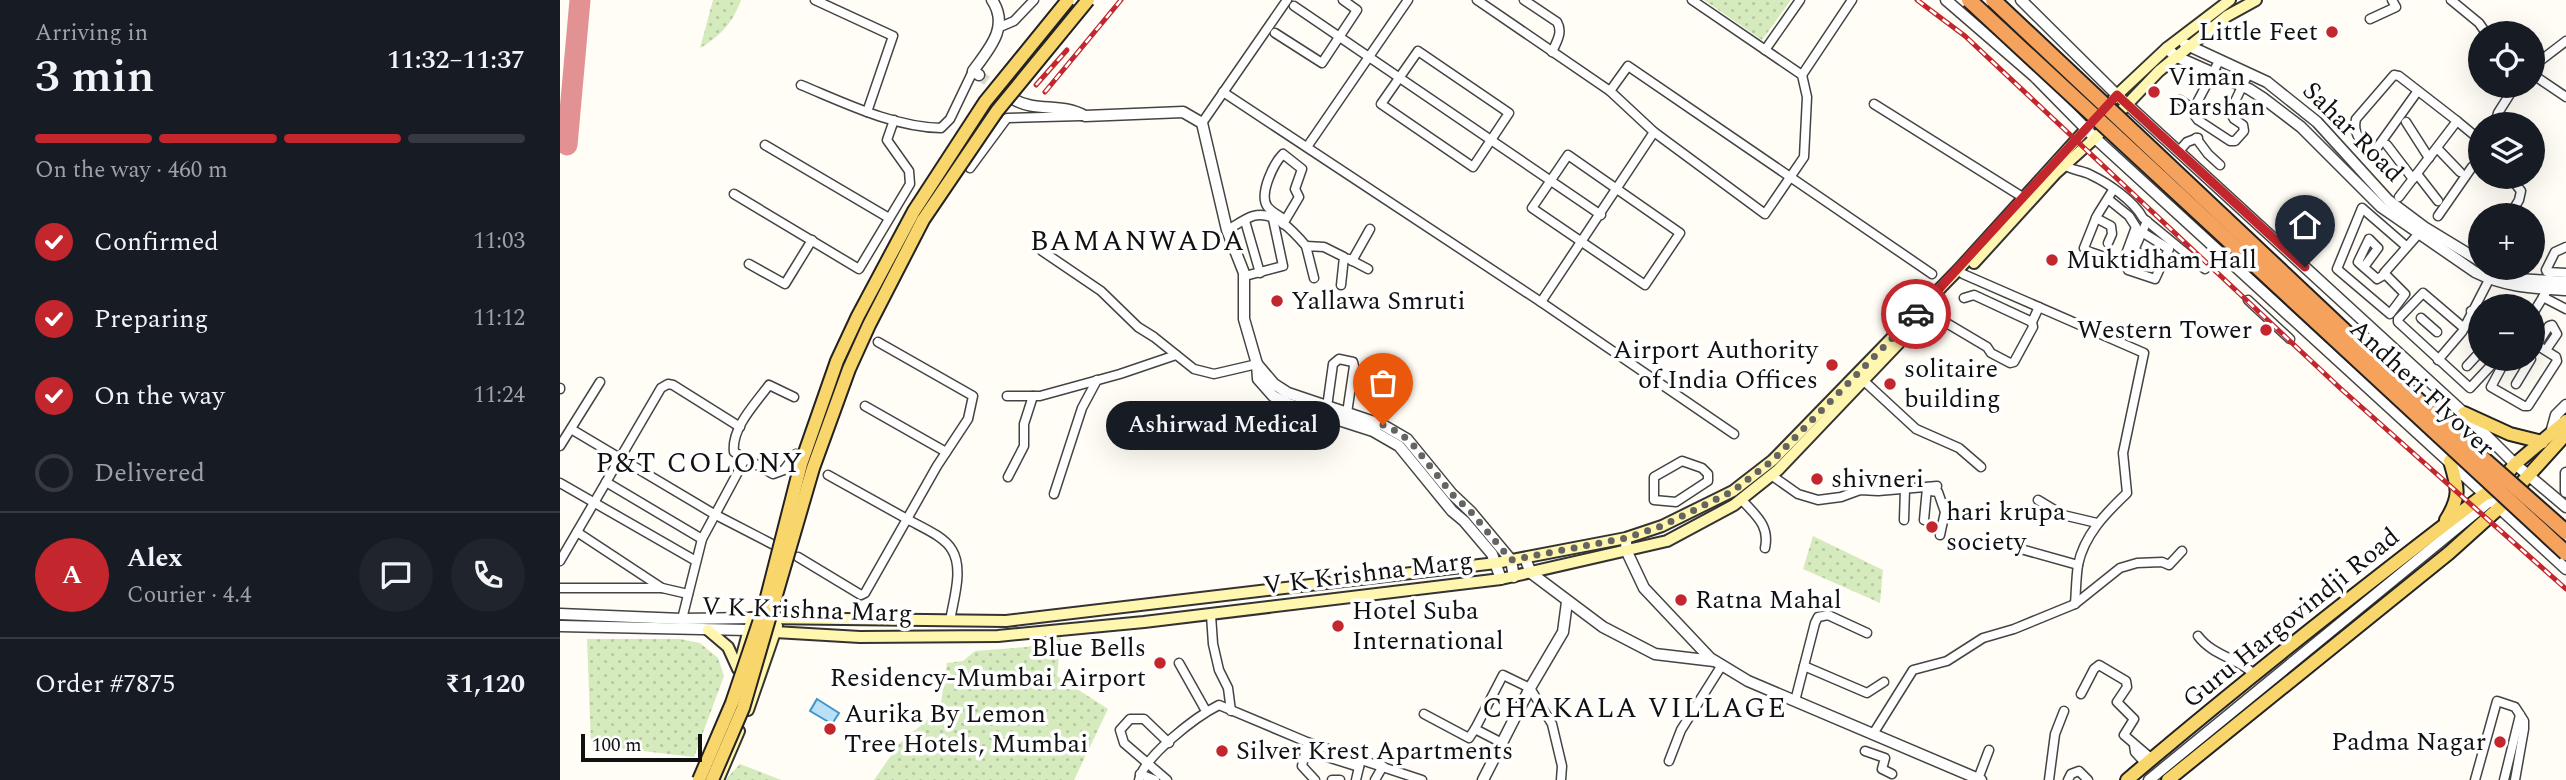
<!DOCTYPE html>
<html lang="en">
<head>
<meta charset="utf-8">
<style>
  :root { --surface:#171b24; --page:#20242c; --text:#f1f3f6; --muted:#9ea1a6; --line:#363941; --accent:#c4262e }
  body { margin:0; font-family:Spectral,serif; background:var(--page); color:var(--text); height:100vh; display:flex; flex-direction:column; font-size:26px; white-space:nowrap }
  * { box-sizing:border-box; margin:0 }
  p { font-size:23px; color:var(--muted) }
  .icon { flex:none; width:38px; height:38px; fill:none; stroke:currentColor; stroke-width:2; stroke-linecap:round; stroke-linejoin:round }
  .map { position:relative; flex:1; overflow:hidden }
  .panel { display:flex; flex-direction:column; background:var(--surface); width:560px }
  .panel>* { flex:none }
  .tools { position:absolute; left:1908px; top:21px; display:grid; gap:14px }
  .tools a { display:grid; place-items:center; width:77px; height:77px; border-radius:50%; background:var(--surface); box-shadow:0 7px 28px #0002; font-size:35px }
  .scale { position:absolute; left:21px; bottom:18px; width:121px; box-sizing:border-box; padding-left:7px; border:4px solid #111; border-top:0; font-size:19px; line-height:24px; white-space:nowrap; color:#111; -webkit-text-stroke:5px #fff; paint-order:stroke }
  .pin { position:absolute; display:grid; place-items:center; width:60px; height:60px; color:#fff; margin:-72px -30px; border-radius:50% 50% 50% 0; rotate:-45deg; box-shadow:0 0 7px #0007 }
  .pin .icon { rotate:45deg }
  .courier { position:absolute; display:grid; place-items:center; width:70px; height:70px; margin:-35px; border:5px solid #c4262e; border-radius:50%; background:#fff; color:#222; box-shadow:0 2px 9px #0007 }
  .bubble { position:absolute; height:49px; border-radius:24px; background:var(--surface); box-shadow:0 7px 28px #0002; font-size:23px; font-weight:600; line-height:49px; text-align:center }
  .head em { font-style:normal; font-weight:600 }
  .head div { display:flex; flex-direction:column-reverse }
  .head { display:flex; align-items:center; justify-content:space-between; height:119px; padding:0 35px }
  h1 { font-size:46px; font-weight:600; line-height:52px }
  .bar { display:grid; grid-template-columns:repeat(4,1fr); gap:10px 7px; align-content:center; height:84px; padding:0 35px }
  .bar i { height:9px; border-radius:5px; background:var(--line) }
  .bar .selected { background:var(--accent) }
  .bar p { grid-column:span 4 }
  .line { display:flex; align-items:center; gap:18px; padding:0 35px; border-top:2px solid var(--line) }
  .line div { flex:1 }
  .round { display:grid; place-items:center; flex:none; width:74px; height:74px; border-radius:37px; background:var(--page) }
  ol { padding:0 35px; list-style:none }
  li { display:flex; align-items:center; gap:21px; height:77px }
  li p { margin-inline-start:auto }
  li .icon { padding:7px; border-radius:50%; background:var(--accent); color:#fff; stroke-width:4 }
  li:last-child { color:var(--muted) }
  li i { width:38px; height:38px; border:4px solid var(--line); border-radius:50% }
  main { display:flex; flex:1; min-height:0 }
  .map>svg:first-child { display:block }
</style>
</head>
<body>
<main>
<section class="panel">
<div class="head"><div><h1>3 min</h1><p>Arriving in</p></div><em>11:32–11:37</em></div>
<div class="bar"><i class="selected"></i><i class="selected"></i><i class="selected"></i><i></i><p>On the way · 460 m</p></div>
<ol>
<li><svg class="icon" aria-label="check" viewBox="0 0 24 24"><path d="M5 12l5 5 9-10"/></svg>Confirmed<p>11:03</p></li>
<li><svg class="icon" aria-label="check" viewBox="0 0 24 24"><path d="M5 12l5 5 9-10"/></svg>Preparing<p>11:12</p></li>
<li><svg class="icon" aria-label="check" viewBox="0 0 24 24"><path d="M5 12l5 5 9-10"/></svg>On the way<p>11:24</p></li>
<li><i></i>Delivered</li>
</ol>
<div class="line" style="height:126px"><b class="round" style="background:var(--accent);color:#fff">A</b><div><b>Alex</b><p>Courier · 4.4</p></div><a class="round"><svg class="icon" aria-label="chat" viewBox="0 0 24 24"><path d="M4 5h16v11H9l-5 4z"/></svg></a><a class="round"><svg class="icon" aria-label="phone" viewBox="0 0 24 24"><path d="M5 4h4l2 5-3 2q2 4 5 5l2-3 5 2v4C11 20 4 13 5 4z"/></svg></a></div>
<div class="line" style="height:91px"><div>Order #7875</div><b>₹1,120</b></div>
</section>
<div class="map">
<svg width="2006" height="780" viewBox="0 0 2006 780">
  <defs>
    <pattern id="green-dots" width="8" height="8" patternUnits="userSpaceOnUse" patternTransform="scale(1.75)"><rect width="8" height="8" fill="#d5ebbd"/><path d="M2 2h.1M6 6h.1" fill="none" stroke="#b6c8a1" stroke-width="1.8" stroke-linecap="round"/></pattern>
  </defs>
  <rect width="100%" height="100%" fill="#fffdf5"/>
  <!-- green -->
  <g fill="url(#green-dots)">
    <path d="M153 0H181C173 22 161 36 140 48Z"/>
    <polygon points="1144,0 1231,0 1202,40"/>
    <polygon points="1253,536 1323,570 1320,603 1243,569"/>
    <polygon points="501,637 497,676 548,709 514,780 314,780 339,744 380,709 387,663 403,661 415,651 467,647"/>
    <polygon points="27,639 120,639 140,643 158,658 164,676 134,757 31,745"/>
    <polygon points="180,764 221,780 165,780"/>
  </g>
  <!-- water -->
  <polygon fill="#b9e0f7" stroke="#3f96cf" stroke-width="2" points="257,699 279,713 272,724 250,711"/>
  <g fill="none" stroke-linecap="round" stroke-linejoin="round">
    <!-- taxiway -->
    <polyline stroke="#e29292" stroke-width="21" points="7,145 20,0"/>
    <!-- tertiary-tunnel -->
    <polyline stroke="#dbdad3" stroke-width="10" stroke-dasharray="10 5" stroke-linecap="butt" points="419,75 441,91"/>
    <!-- minor casing -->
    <g stroke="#444" stroke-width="11">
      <g id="minor">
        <polyline points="255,0 333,36 307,112"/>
        <polyline points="917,0 1050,91 1094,132 1205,214 1244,157 1247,97 1242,75 1132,0"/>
        <path d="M964 0 997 22C1003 32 997 41 992 52"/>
        <polyline points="1891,0 1919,23 1926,33"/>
        <polyline points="734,6 1041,215"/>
        <polyline points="1810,19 1836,7 1832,0"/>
        <polyline points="440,27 454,21 474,0"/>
        <polyline points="715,33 762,63 797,10 783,0"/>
        <polyline points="1205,50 1240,0"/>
        <polygon points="858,51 949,113 913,167 821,104"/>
        <polyline points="1659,61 1632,112 1638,120 1670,141 1675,141 1684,131 1683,125 1674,119 1670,112 1688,74"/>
        <polyline points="1972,67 2006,41"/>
        <polyline points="1972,74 2006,97"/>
        <polyline points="1242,75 1292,0"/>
        <path d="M241 85C285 103 333 127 381 128L390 119 413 71"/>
        <polyline points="1050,91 1068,66 1372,274"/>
        <polyline points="663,92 981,302 1174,434"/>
        <polyline points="1620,100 1632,108"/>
        <polyline points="1314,104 1464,198"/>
        <polyline points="1660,106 1670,112"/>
        <polyline points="1897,121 1920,140"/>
        <polyline points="1846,122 1869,158"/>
        <polyline points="642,123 727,0"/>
        <polyline points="1935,124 1938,113 1955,86"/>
        <polyline points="1636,138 1648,154 1660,165"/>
        <polyline points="205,145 329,218"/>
        <polyline points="1827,145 1853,179"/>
        <polyline points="747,147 848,0"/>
        <polyline points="1877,148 1900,172"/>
        <polyline points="1619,151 1627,142 1638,138"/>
        <polygon points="1008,155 1120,233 1085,285 972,208"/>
        <path d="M1504 165C1513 171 1522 170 1531 175 1548 183 1574 201 1583 218L1645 269"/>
        <polyline points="410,168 447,118 521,116"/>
        <polyline points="1857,174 1878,201"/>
        <polyline points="174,194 299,269 350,184 349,171 327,140 334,120"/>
        <path d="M1839 197 1897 121 1839 76 1834 75 1796 119C1792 134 1803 145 1814 152L1857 92"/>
        <polyline points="1548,199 1569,216 1576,227 1563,262 1560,262 1527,251 1524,248 1536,218 1538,214 1553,190"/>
        <polyline points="1950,215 1959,200 1961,191 1950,177"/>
        <polyline points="1878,216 1912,167 1920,162"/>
        <polyline points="1536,218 1551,226 1552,234 1548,243"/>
        <polyline points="685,221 700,273"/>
        <path d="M723 224 739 197 735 189 742 169 723 154C714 163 699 193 707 206 711 212 720 216 725 220"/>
        <path d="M667 230C675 226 684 219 693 216 715 210 734 232 746 246"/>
        <polyline points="1582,232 1609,249 1595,279 1568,270 1567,266 1587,221"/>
        <polyline points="1847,247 1802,208 1777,269 1830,314 1845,294 1824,273 1825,272 1861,231"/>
        <polyline points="2006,247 1995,252 1986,270 1987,272 2006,273"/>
        <polyline points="1574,250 1587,257 1586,263"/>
        <polyline points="482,251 541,291 578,327 594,337 634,369 654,374 697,364"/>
        <polyline points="789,259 808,269"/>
        <polyline points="792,261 810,229"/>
        <polyline points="189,264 225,284 252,240"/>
        <path d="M1804 267 1818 248 1809 239 1798 262C1804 268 1811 273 1817 279L1824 275"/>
        <path d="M1398 270 1403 274 1584 353 1563 453 1567 493C1546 513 1524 535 1518 565 1516 578 1516 592 1515 604"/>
        <polyline points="685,276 723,266 713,219"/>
        <polyline points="754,278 746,246 764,247 784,257 781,285"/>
        <polyline points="1983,297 2006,309"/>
        <polyline points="1404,298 1414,295 1472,322 1479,307"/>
        <polyline points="1688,300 1730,339"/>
        <polyline points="981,302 1094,132"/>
        <polyline points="1911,311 1920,320"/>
        <polyline points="1368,312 1427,347 1431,353 1450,363 1454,362 1473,327 1472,322"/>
        <polyline points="1972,315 1988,289"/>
        <polyline points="1861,318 1877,332"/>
        <polyline points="1904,328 1863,293 1838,319 1838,322 1910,388 1937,359"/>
        <path d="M318 342 413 396 408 419 377 466 347 519C361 527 384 536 392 550 404 569 393 601 390 621"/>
        <polyline points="1977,345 1989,326 1992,325 1997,334 1986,350"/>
        <polyline points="1946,359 1931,387 1964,406 1968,406 1997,361 1996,357 1972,342"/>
        <polyline points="1878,360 1902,332 1932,274"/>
        <polyline points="1907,366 1920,352"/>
        <polyline points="1304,381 1356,429 1399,448 1421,467"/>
        <polyline points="1956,384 1971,359"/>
        <polyline points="0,389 0,388"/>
        <polyline points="447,396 480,396 560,374 616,355"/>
        <path d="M234 397 209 385C196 403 171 428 174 452L213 474 224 470 236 454"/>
        <polyline points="305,406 386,452"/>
        <polyline points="767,407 773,364 779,359 793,362 794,366 787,413"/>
        <polyline points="11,429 154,514 212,544"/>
        <polyline points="0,446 40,382"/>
        <polygon points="1122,461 1142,468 1148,474 1148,481 1116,502 1094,500 1094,477"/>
        <polyline points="1211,475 1238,494 1258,500 1281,497 1300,490 1318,491 1377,486"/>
        <polyline points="448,477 464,446 464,424 473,396"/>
        <polyline points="46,482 142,539 122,619"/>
        <polyline points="0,483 136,561"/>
        <polyline points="1370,491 1378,492 1385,512 1380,535"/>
        <polyline points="494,494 522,408 537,380"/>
        <path d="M1181 499C1195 515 1210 525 1205 548"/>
        <polyline points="1478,500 1503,515 1537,523"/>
        <polyline points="1344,520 1345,489"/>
        <polyline points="1364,520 1367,488"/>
        <polyline points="17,532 102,588 128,594"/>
        <polyline points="142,539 185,459"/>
        <polyline points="1443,544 1518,565"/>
        <polyline points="238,557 301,595 305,593 347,519 268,475"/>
        <polyline points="0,561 101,388 108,384 113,385 180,427"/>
        <polyline points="0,588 102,588"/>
        <polyline points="651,615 653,644 659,670 668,688 671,711"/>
        <path d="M1638 636C1652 655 1677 658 1694 674"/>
        <polyline points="619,663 646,711"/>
        <polyline points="1244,666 1307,693 1324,682"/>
        <polyline points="1521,694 1534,669 1539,665 1566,681 1567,687 1557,702 1574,719 1564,735 1592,759"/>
        <polyline points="1235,701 1255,623 1258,617 1268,615 1307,633"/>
        <polyline points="864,714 909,738 915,729"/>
        <polyline points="1313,734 1353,670 1387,661 1423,638 1454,629 1515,604 1560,568 1577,563 1602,562 1609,565 1622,551"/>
        <polyline points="942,743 915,729 943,675 970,688 992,724 1002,766 1001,780"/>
        <polyline points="1574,745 1575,752 1586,764"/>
        <polyline points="746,748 742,766 755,780"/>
        <polyline points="745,750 799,767"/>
        <polyline points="1305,751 1325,758 1322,769 1332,774"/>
        <polyline points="1109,761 1121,730 1162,665"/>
        <polyline points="580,774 595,780"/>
        <polyline points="1418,779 1429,750"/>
        <path d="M579 780C584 756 637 716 659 705L747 742 862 780"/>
        <polyline points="607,780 564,743 560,730 570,719 584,719 609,743"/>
        <polyline points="772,780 780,780"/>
        <polyline points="796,780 800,763"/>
        <polyline points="815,780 823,766"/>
        <polyline points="1489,780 1495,734 1504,711"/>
        <polyline points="1508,780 1511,774 1519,771 1528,780"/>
        <polyline points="1915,780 1937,701 1955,707 1964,721 1964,729 1955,780"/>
        <polyline points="1944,780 1960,715"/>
      </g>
    </g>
    <!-- tertiary casing -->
    <g stroke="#444" stroke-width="13">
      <g id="tertiary">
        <polyline points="1386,0 1474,76 1535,138 2006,569"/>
        <polyline points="1461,0 1557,95 1904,413 1955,464 2006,507"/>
        <polyline points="1625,44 1707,82 1757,122 1828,200 1864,227 1920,261"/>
        <path d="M1607 48 1615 56 1689 89 1703 98 1741 127 1821 207 1915 272C1945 287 1973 288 2006 290"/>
        <path d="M419 75 413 71C429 49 450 27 432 0"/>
        <path d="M453 99C477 113 500 102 525 116L623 112 642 123 667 230 684 273V319L697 364 714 384 728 393 823 425 847 439 892 494 911 512 951 560 954 577"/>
        <polyline points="1930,268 1958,279 2006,282"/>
        <polyline points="697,364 698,379 713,396 729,404 813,431 839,446 892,511 904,521 932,554 941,579"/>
        <polyline points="1991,433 1996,415 2006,405"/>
        <polyline points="2006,473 2006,492"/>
        <polyline points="1066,542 1067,552 1084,588 1150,658 1188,681 1421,780"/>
        <polyline points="965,558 971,573 1043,627 1095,654 1154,661"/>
        <polyline points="0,614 122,619 192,618"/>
        <polyline points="0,626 188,630"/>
        <polyline points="923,780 970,688 1003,632 1007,602"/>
        <polyline points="1589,780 1931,500 1932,494"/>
      </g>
    </g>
    <!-- secondary casing -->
    <g stroke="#333" stroke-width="14">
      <g id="secondary">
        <polyline points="1414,263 1496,173 1535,138 1599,71 1667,16 1696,0"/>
        <polyline points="148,630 168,647 178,669"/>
        <polyline points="198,631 300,637 438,636 584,622 941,579 1107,541 1174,505 1218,470 1379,301"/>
        <polyline points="180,663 192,618 446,621 936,563 1066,538 1102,526 1173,491 1213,460 1398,270 1557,95 1607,48 1670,0"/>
        <polyline points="188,710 217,626"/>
        <polyline points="158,780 179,731"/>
      </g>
    </g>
    <!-- primary casing -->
    <g stroke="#222" stroke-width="16">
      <g id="primary">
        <polyline points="1904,413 1950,434 1982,442"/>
        <path d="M1886 520C1901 496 1898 488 1890 461"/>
        <path d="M1567 780C1683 681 1803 587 1925 494L1933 492 1955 464 2006 421"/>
        <polyline points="1608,780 1889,553 1939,508 2006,434"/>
      </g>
    </g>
    <!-- minor -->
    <use href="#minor" stroke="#fff" stroke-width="8"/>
    <!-- tertiary -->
    <use href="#tertiary" stroke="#fff" stroke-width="10"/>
    <!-- secondary -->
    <use href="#secondary" stroke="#fff6b0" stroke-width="10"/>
    <!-- primary -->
    <use href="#primary" stroke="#f9d66b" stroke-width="12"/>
    <!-- rail casing -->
    <g stroke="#c4262e" stroke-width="5">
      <g id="rail">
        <polyline points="1357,0 1405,36 1780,388 2006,589"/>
        <polyline points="476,85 507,50"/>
        <polyline points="485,92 561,0"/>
      </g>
    </g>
    <!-- rail -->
    <use href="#rail" stroke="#fff" stroke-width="2.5" stroke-dasharray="8" stroke-linecap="butt"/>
    <!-- primary-bridge casing -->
    <g stroke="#222" stroke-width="16" stroke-linecap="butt">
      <g id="primary-bridge">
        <polyline points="139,780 172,703 205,605 241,464 277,361 298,316 354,211 425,102 508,0"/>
        <polyline points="152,780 183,708 253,468 289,369 309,325 363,220 437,111 528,0"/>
      </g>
    </g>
    <!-- motorway-bridge casing -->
    <g stroke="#222" stroke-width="18" stroke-linecap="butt">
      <g id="motorway-bridge">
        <polyline points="1409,0 2006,553"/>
        <polyline points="1433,0 1877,418 2006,532"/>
      </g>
    </g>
    <!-- primary-bridge -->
    <use href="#primary-bridge" stroke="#f9d66b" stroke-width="12"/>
    <!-- motorway-bridge -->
    <use href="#motorway-bridge" stroke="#f5a25d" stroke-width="14"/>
  </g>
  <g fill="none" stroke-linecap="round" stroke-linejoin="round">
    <!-- done -->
    <polyline stroke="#646461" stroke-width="7" stroke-dasharray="0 12.6" points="823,425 840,433 854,446 892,494 911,512 951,560 1066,538 1102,526 1173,491 1213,460 1356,314"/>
    <!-- route -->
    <polyline stroke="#c4262e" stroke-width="9" points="1356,314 1557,95 1745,267"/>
  </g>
  <!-- markers -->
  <g fill="#c4262e" stroke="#fff" stroke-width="2.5">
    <circle cx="1772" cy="32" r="7"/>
    <circle cx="1594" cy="92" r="7"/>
    <circle cx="1492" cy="260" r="7"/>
    <circle cx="717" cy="301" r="7"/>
    <circle cx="1706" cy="330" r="7"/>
    <circle cx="1272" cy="365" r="7"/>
    <circle cx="1330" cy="384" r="7"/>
    <circle cx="1257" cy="479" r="7"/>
    <circle cx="1372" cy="527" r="7"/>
    <circle cx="1121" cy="600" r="7"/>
    <circle cx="778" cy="626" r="7"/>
    <circle cx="600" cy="663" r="7"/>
    <circle cx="270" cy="729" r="7"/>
    <circle cx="1940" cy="742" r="7"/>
    <circle cx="662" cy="751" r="7"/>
  </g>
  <g text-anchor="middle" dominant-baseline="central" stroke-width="7" stroke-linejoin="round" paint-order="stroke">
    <!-- poi labels -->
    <g font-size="26" fill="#111" stroke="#fff" text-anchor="start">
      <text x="1758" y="32" text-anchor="end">Little Feet</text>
      <text x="1608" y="77">Viman<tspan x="1608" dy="30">Darshan</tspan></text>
      <text x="1506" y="260">Muktidham Hall</text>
      <text x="731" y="301">Yallawa Smruti</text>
      <text x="1692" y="330" text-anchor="end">Western Tower</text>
      <text x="1258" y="350" text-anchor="end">Airport Authority<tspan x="1258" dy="30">of India Offices</tspan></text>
      <text x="1344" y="369">solitaire<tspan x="1344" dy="30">building</tspan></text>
      <text x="1271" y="479">shivneri</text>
      <text x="1386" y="512">hari krupa<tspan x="1386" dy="30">society</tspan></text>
      <text x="1135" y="600">Ratna Mahal</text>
      <text x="792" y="611">Hotel Suba<tspan x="792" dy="30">International</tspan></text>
      <text x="586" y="648" text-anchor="end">Blue Bells<tspan x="586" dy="30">Residency-Mumbai Airport</tspan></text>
      <text x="284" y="714">Aurika By Lemon<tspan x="284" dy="30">Tree Hotels, Mumbai</tspan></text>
      <text x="1926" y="742" text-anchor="end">Padma Nagar</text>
      <text x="676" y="751">Silver Krest Apartments</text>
    </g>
    <!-- street labels -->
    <g font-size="26" fill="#111" stroke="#fff">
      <text transform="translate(1793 132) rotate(45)">Sahar Road</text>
      <text transform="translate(1862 388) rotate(43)">Andheri Flyover</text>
      <text transform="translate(808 573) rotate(-7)">V K Krishna Marg</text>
      <text transform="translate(247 610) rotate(2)">V K Krishna Marg</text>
      <text transform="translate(1731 618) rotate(-39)">Guru Hargovindji Road</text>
    </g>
    <!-- neighbourhood labels -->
    <g font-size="28" letter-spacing="2" fill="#111" stroke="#fff">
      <text x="578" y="241">BAMANWADA</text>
      <text x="140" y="463">P&amp;T COLONY</text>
      <text x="1075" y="708">CHAKALA VILLAGE</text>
    </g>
  </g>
</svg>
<div class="tools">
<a><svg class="icon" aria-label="locate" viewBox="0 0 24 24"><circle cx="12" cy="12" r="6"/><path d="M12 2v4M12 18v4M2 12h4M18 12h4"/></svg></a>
<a><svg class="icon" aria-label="layers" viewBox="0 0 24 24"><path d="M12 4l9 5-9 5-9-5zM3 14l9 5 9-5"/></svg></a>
<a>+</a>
<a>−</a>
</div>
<div class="scale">100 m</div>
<div class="pin" style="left:823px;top:425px;background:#ea580c"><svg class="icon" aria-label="bag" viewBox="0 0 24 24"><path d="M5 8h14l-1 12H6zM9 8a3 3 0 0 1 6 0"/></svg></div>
<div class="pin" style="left:1745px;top:267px;background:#1f2937"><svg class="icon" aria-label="home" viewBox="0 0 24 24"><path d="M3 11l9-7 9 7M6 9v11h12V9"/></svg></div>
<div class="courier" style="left:1356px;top:314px"><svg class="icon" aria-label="car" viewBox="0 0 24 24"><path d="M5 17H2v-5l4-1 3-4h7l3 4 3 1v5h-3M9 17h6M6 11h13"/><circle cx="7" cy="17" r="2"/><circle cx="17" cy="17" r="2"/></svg></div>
<div class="bubble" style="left:546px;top:401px;width:234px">Ashirwad Medical</div>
</div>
</main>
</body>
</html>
